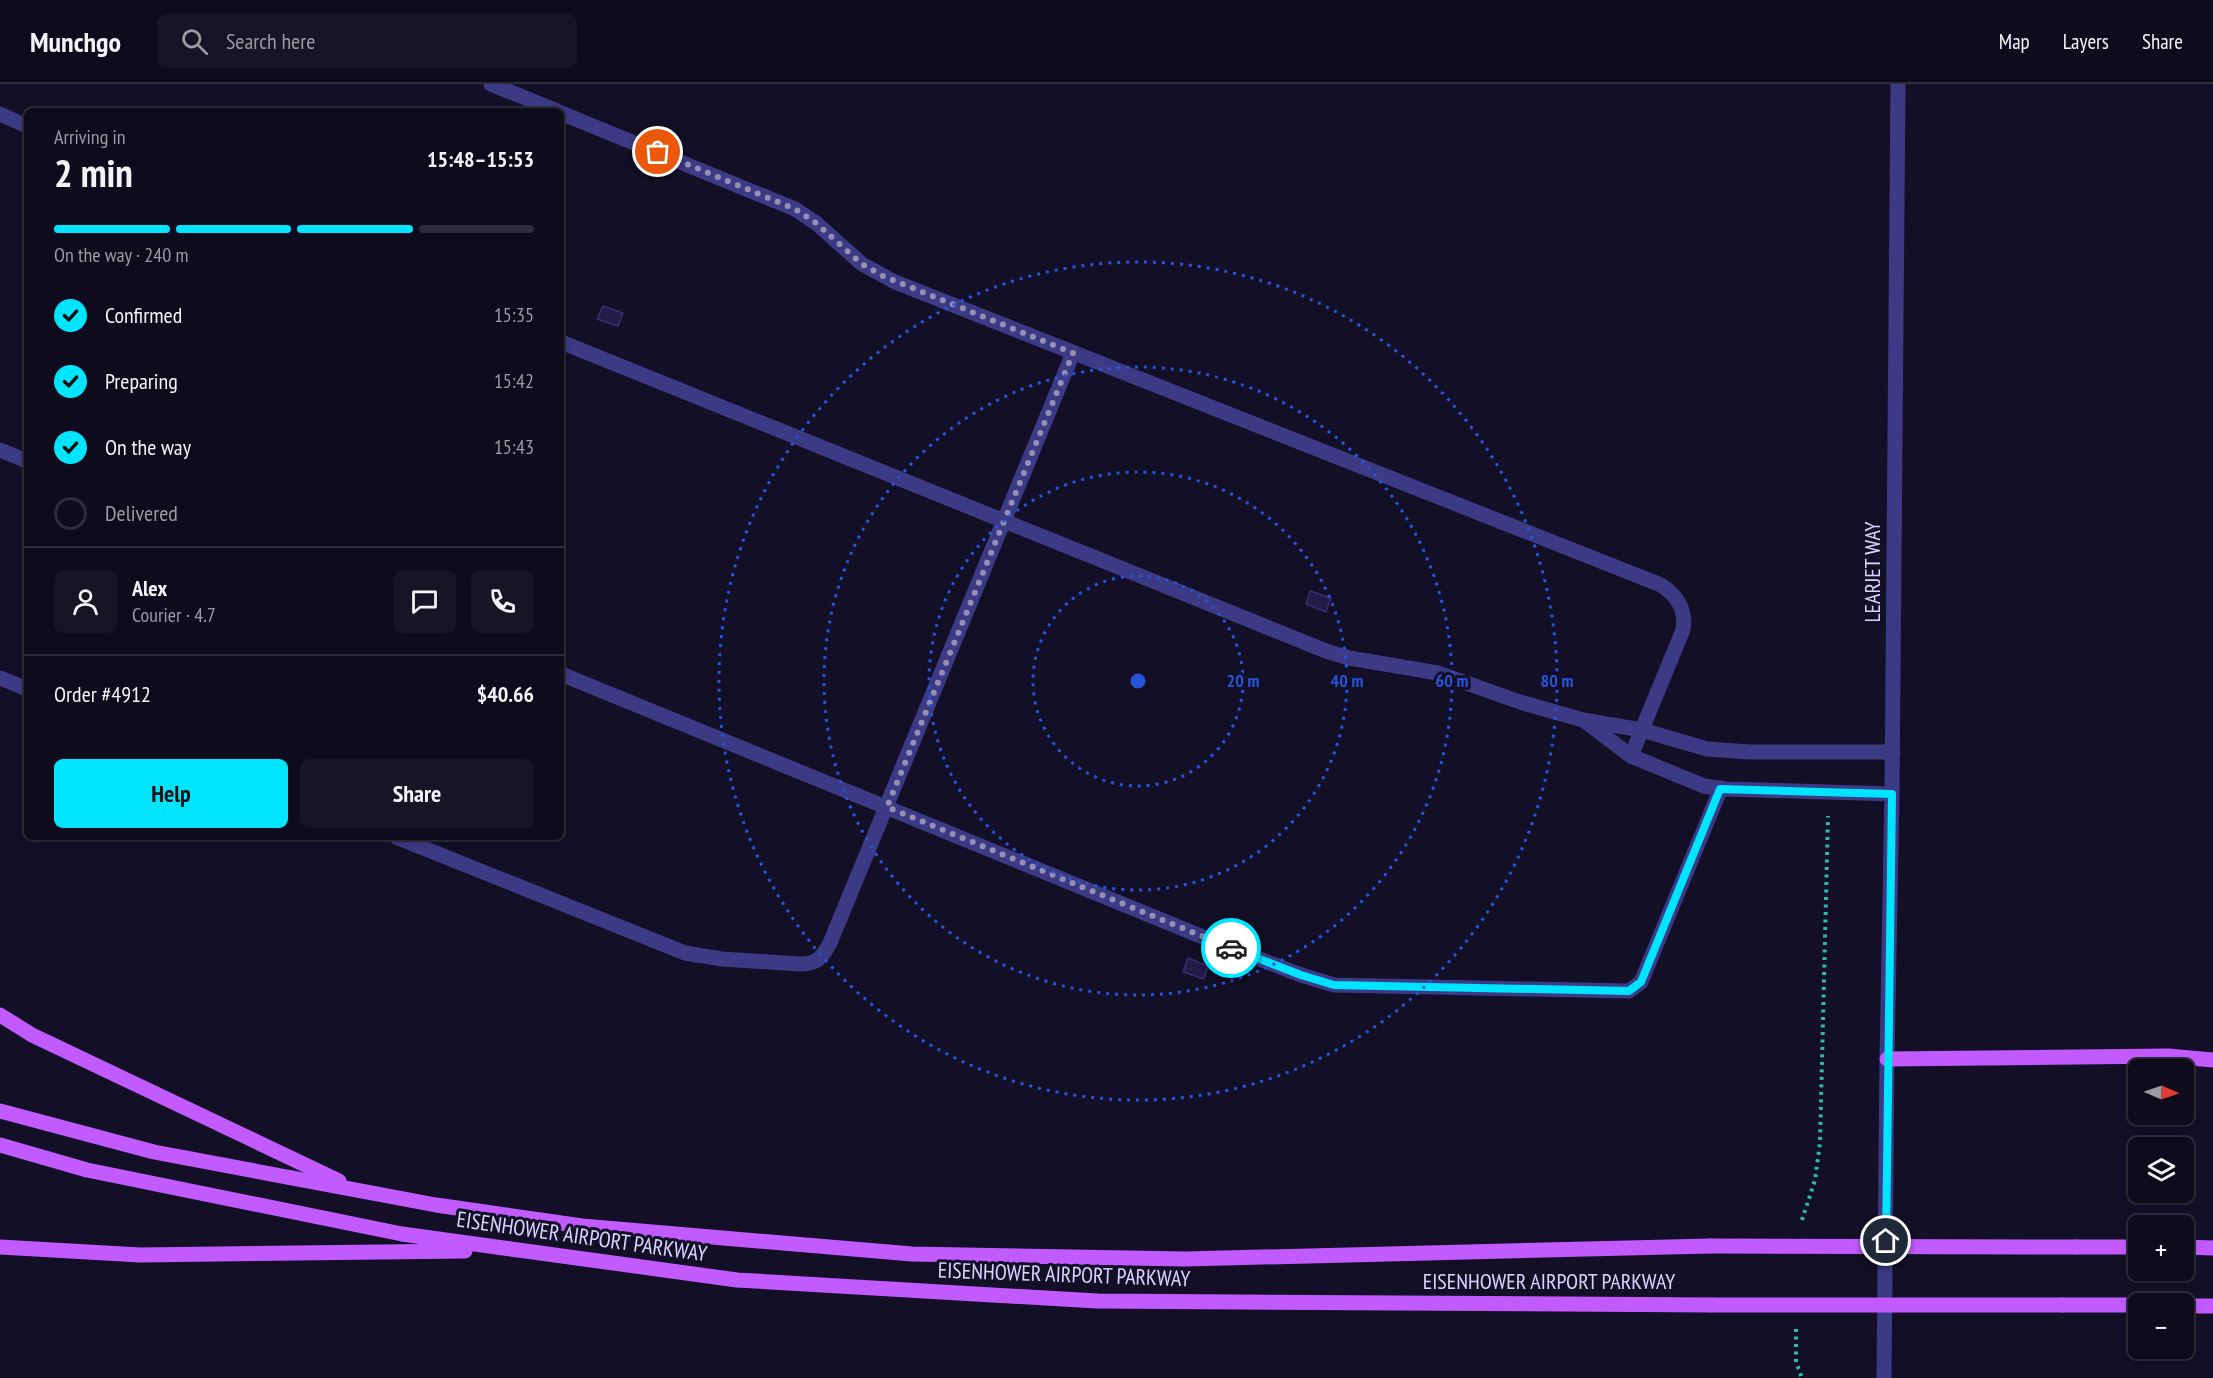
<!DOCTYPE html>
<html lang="en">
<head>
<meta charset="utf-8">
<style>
  :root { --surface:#0e0b1c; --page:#171425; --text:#f1f3f6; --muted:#9b9ba3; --line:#2e2b3b; --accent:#00e5ff }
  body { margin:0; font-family:"PT Sans Narrow",sans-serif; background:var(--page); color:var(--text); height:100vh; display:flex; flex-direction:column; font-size:22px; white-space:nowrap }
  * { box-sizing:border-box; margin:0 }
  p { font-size:20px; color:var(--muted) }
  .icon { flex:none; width:33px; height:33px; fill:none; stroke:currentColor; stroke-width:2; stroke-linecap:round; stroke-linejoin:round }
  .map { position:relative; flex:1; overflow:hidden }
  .drawer { position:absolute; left:24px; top:24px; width:540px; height:732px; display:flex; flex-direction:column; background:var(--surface); border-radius:9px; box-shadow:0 3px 9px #0003,0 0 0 2px var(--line) }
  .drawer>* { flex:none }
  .needle { width:39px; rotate:92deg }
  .tools { position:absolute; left:2128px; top:975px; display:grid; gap:12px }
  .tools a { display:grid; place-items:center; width:66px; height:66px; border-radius:9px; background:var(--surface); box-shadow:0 3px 9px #0003,0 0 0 2px var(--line); font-size:30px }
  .pin { position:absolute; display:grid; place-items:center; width:51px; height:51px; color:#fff; margin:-26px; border:3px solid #fff; border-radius:50%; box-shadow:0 2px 6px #0007 }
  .courier { position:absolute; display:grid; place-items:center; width:60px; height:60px; margin:-30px; border:4px solid #00e5ff; border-radius:50%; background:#fff; color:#222; box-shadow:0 2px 8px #0007 }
  .overview em { font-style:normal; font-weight:700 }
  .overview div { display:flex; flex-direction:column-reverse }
  .overview { display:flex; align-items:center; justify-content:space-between; height:102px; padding:0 30px }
  h1 { font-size:39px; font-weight:700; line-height:45px }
  .bar { display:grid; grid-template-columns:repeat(4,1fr); gap:9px 6px; align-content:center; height:72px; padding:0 30px }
  .bar i { height:8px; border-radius:4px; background:var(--line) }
  .bar .on { background:var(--accent) }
  .bar p { grid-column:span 4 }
  .line { display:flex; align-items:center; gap:15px; padding:0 30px; border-top:2px solid var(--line) }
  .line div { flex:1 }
  .round { display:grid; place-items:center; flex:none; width:63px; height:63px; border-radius:9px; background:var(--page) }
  ol { padding:0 30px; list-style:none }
  li { display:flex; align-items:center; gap:18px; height:66px }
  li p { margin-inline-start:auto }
  li .icon { padding:6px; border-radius:50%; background:var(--accent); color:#111; stroke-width:4 }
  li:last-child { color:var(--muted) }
  li i { width:33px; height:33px; border:3px solid var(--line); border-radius:50% }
  .button { display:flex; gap:12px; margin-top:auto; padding:12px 30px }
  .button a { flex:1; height:69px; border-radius:9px; background:var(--accent); color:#111; font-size:24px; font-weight:700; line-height:69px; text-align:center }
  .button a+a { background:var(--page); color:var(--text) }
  header { display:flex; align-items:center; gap:36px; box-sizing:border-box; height:84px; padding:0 30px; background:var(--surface); border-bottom:2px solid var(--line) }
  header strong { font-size:28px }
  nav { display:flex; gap:33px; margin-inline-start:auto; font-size:21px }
  .search { width:420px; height:54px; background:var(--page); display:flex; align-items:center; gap:15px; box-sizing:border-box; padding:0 21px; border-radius:9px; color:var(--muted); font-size:22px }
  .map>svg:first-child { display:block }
</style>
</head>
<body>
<header>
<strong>Munchgo</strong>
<div class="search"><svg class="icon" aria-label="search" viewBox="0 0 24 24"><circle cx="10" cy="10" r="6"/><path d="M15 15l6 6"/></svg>Search here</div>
<nav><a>Map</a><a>Layers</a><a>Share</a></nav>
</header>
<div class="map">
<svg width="2213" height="1294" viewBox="0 0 2213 1294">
  <rect width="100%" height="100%" fill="#130f26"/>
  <!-- building -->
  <g fill="#241b47" stroke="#3b2d73" stroke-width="1.5">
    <polygon points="603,222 623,229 618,242 597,235"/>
    <polygon points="1310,507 1331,514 1326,528 1306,520"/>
    <polygon points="1188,874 1208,882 1204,895 1183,888"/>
  </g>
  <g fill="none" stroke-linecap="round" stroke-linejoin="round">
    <!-- path -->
    <g stroke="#2fb8b0" stroke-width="4" stroke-dasharray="3 4.5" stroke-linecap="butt">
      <polyline points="1802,1136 1815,1096 1820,1059 1828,732"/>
      <polyline points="1796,1245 1796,1278 1802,1294"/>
    </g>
    <!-- minor -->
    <g stroke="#3d3a85" stroke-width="15">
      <polyline points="491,0 557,27"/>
      <path d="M561 29 795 125 816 139 862 180 895 198 1661 501C1678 512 1686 526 1683 546L1631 672"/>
      <polyline points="0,30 27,42"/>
      <polyline points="561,258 1326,567 1349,574 1438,589 1520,618 1583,636 1642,646 1707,665 1749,668 1893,668"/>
      <polyline points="0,366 27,377"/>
      <polyline points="561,590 1198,851 1301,891 1334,901 1629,907 1641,898 1721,704"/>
      <polyline points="0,594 27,605"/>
      <polyline points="1586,638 1631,672 1704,702 1726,705 1892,710"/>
      <path d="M396 753 685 869 722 875 799 880C817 880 822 874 830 859L1073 269"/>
      <polyline points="1884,1294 1887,975 1892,710 1898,0"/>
    </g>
    <!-- major -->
    <g stroke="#c25bff" stroke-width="15">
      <polyline points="0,931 32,951 339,1097"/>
      <polyline points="1887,975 2168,972 2213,976"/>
      <polyline points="0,1027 154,1068 436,1121 582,1142 912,1170 1185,1175 1710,1162"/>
      <polyline points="0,1061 87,1086 402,1150 737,1196 1097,1217 1712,1221"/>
      <polyline points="0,1163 140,1171 465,1167"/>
      <polyline points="2077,1163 2139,1163"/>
      <polyline points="2184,1163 2213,1164"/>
      <polyline points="2063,1221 2139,1221"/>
      <polyline points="2184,1222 2213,1222"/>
    </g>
    <!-- major-bridge -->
    <g stroke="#c25bff" stroke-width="15">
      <polyline points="1710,1162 2077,1163"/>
      <polyline points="1712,1221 2063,1221"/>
    </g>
  </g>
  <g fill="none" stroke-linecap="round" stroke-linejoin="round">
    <!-- done -->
    <polyline stroke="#948fb3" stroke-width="6" stroke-dasharray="0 10.8" points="658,68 795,125 816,139 862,180 883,192 1073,269 887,723 1231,864"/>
    <!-- route -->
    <polyline stroke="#00e5ff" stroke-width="8" points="1231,864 1301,891 1334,901 1629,907 1641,898 1720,705 1892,710 1886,1157"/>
  </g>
  <!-- distance rings -->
  <g fill="none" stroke="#2655da" stroke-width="3" stroke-dasharray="3 6">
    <circle cx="1138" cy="597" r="105"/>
    <circle cx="1138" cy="597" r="209"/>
    <circle cx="1138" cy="597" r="314"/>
    <circle cx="1138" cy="597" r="419"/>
  </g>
  <g text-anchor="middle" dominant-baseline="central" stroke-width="6" stroke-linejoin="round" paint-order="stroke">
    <!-- street labels -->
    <g font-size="22" fill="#d9d4ff" stroke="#130f26">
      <text transform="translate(1872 488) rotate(-90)">LEARJET WAY</text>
      <text transform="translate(582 1152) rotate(8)">EISENHOWER AIRPORT PARKWAY</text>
      <text transform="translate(1064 1190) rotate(2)">EISENHOWER AIRPORT PARKWAY</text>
      <text x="1549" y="1197">EISENHOWER AIRPORT PARKWAY</text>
    </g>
  </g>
  <circle cx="1138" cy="597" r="9" fill="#2655da" stroke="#130f26" stroke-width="3"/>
  <g font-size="18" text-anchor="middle" font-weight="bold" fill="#2655da" stroke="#130f26" stroke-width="6" stroke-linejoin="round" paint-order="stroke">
    <text x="1243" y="603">20 m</text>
    <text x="1347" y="603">40 m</text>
    <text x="1452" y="603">60 m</text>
    <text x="1557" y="603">80 m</text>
  </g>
</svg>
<div class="tools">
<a><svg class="needle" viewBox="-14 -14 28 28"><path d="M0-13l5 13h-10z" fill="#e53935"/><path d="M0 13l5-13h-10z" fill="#9b9ba3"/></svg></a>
<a><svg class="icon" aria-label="layers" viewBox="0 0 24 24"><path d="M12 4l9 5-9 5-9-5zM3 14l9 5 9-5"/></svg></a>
<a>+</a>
<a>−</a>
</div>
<div class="pin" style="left:658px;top:68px;background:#ea580c"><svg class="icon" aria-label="bag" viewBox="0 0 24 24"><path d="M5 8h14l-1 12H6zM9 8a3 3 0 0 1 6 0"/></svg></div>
<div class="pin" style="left:1886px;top:1157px;background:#1f2937"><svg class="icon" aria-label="home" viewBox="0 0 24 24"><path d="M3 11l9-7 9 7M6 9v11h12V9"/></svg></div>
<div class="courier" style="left:1231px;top:864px"><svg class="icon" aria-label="car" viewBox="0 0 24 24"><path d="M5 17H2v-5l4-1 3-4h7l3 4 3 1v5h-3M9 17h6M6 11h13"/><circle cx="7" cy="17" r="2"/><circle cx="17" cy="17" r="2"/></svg></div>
<section class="drawer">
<div class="overview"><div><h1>2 min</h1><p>Arriving in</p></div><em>15:48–15:53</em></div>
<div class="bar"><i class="on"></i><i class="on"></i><i class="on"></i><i></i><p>On the way · 240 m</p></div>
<ol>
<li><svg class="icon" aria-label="check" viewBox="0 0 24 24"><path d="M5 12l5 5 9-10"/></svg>Confirmed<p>15:35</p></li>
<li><svg class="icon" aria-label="check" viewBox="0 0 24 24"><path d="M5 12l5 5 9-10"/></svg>Preparing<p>15:42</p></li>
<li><svg class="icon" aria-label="check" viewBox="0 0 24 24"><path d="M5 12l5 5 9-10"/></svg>On the way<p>15:43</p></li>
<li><i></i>Delivered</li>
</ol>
<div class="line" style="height:108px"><a class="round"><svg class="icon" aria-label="person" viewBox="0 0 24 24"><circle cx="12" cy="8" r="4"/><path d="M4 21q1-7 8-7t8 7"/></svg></a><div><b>Alex</b><p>Courier · 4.7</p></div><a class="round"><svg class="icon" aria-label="chat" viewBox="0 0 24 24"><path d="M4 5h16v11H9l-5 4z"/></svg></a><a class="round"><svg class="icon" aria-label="phone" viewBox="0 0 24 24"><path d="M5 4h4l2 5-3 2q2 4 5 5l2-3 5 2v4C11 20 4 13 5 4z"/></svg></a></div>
<div class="line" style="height:78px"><div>Order #4912</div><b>$40.66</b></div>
<div class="button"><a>Help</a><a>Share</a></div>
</section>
</div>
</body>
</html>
